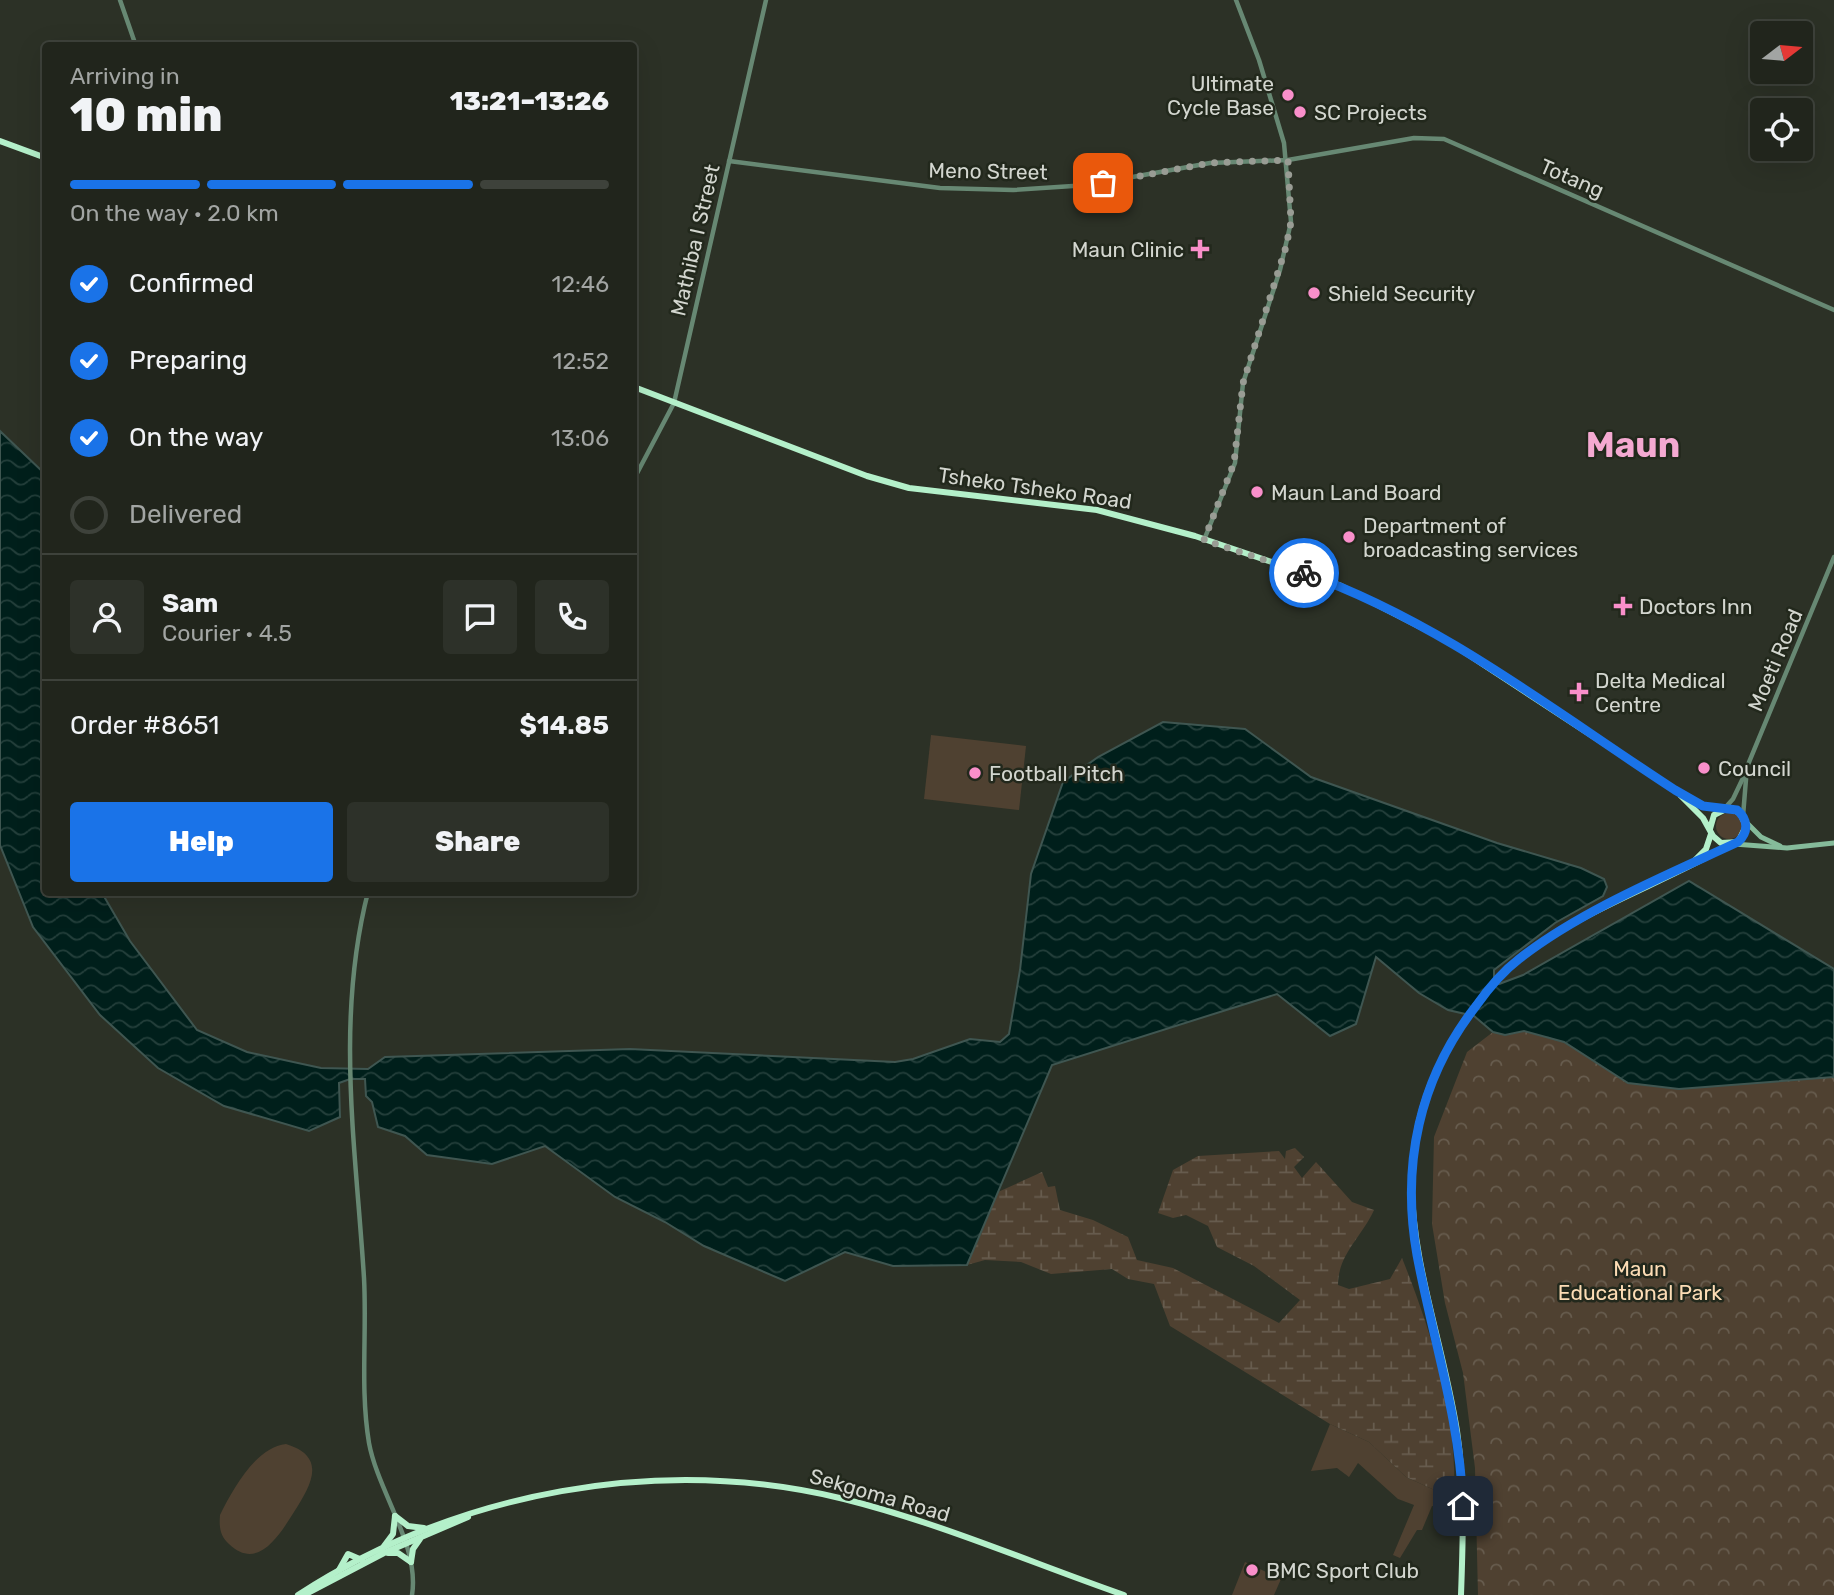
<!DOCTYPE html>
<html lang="en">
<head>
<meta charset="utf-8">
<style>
  :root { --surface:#21251c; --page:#2d3129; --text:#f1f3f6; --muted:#a2a5a3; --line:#3e423b; --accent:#1a73e8 }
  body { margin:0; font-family:Rubik,sans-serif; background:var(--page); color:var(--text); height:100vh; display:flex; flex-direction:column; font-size:26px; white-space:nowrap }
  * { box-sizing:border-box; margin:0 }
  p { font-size:23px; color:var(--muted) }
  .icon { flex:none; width:38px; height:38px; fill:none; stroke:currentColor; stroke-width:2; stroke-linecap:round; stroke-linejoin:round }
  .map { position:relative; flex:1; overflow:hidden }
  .details { position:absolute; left:42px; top:42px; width:595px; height:854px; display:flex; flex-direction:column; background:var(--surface); border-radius:7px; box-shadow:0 7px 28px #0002,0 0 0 2px var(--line) }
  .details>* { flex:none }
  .needle { width:46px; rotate:74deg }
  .fabs { position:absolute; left:1750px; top:21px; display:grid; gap:14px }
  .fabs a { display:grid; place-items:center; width:63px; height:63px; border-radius:7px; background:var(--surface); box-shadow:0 7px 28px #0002,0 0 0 2px var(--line); font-size:35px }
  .pin { position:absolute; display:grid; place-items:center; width:60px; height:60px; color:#fff; margin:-30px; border-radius:14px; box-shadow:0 4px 10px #0006 }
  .courier { position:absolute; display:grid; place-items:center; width:70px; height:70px; margin:-35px; border:5px solid #1a73e8; border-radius:50%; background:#fff; color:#222; box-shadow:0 2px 9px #0007 }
  .headline em { font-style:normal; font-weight:800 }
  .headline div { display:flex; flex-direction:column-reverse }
  .headline { display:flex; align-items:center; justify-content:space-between; height:119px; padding:0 28px }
  h1 { font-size:46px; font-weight:800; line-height:52px }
  .bar { display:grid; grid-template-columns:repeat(4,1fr); gap:10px 7px; align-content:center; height:84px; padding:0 28px }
  .bar i { height:9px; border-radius:5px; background:var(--line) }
  .bar .current { background:var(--accent) }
  .bar p { grid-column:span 4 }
  .line { display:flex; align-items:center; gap:18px; padding:0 28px; border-top:2px solid var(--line) }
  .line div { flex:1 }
  .round { display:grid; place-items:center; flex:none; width:74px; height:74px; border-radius:7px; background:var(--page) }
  ol { padding:0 28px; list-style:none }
  li { display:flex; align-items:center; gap:21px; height:77px }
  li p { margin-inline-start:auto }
  li .icon { padding:7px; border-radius:50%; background:var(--accent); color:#fff; stroke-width:4 }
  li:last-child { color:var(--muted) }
  li i { width:38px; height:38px; border:4px solid var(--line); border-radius:50% }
  .action { display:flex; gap:14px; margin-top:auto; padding:14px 28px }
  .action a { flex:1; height:80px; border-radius:7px; background:var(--accent); color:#fff; font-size:28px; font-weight:800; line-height:80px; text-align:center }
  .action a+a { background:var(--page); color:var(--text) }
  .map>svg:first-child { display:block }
</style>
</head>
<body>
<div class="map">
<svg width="1834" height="1595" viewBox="0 0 1834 1595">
  <defs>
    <pattern id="wetland-marsh" width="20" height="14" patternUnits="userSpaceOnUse" patternTransform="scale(1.75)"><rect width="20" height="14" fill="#4f4131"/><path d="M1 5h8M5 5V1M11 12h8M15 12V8" fill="none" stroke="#675c4e"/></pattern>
    <pattern id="park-crowns" width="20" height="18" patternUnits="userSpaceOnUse" patternTransform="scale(1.75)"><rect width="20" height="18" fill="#4f4131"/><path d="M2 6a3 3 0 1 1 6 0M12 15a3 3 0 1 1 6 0" fill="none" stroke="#675c4e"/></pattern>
    <pattern id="water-waves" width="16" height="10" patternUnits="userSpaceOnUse" patternTransform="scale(1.75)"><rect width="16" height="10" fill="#001f1b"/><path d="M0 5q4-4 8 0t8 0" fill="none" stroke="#243f3b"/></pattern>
  </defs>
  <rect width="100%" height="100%" fill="#2c3126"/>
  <!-- grass -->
  <g fill="#4f4131">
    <polygon points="931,735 1026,746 1019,810 924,799"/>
    <circle cx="1729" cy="826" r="13"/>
    <polygon points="1330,1424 1369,1442 1406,1477 1454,1499 1456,1511 1432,1506 1422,1530 1417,1530 1400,1558 1393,1555 1414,1505 1398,1499 1358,1463 1349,1477 1337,1468 1311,1471"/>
    <path d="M286 1444C328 1457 311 1485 294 1512 280 1534 258 1572 229 1544 220 1536 219 1527 220 1515 233 1489 256 1447 286 1444Z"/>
    <polygon points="1245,1562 1281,1579 1274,1595 1232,1595"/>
  </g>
  <!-- wetland -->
  <path fill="url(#wetland-marsh)" d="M1295 1148 1304 1157 1294 1167 1302 1178 1316 1162 1352 1202 1374 1210C1362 1237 1338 1254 1338 1285L1349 1289 1390 1279 1402 1258C1432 1333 1458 1417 1454 1499L1406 1477 1369 1442 1330 1424 1170 1326 1154 1284 1128 1279 1112 1269 1051 1274 1021 1262 985 1260 967 1265 998 1192 1042 1172 1048 1187 1055 1186 1060 1210 1093 1220 1128 1237 1137 1260 1173 1268 1279 1323 1300 1300 1254 1266 1217 1247 1208 1226 1186 1215 1173 1218 1158 1213 1173 1170 1198 1156 1279 1151 1285 1159 1286 1151Z"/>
  <!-- park -->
  <polygon fill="url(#park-crowns)" points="1524,1031 1564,1042 1628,1083 1679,1089 1834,1077 1834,1595 1478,1595 1475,1468 1463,1373 1445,1303 1432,1224 1434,1137 1467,1052 1493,1032 1505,1035"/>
  <!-- water -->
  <polygon fill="url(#water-waves)" stroke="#3f5651" stroke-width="2" points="0,431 45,474 46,650 42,668 46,691 46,892 102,893 130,941 197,1030 247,1052 321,1068 368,1069 385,1057 630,1049 895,1062 913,1059 970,1039 1000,1042 1009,1034 1020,970 1031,874 1063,782 1098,757 1163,722 1245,729 1311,777 1497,843 1581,868 1604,879 1607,887 1603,896 1555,923 1494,970 1494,980 1499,984 1523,975 1689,881 1834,969 1834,1077 1679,1089 1628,1083 1564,1042 1524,1031 1505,1035 1493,1032 1474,1016 1448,1010 1419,993 1376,957 1356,1024 1330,1036 1277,994 1052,1065 967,1265 893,1266 845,1252 785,1281 704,1246 665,1222 615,1197 545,1146 492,1164 427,1155 405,1136 378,1127 372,1102 366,1096 365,1079 350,1079 339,1083 340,1117 309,1131 224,1106 158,1068 100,1015 33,927 0,845"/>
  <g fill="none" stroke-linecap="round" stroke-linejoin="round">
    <!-- tertiary -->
    <g stroke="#678873" stroke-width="4.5">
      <polyline points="120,0 136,46"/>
      <polyline points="729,161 940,188 1013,190 1088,185 1210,163 1288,160 1414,138 1444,139 1834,310"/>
      <polyline points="634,479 674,403 766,0"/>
      <polyline points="1204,540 1235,463 1243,383 1280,270 1291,222 1284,143 1259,60 1236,0"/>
      <polyline points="1724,809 1733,799 1743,778"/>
      <polyline points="1743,816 1747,767 1834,557"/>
      <path d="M368 892C335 1021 356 1149 364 1278 367 1333 360 1389 369 1443 378 1492 420 1546 412 1595"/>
    </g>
    <!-- secondary -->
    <g stroke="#85bb9a" stroke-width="5">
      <polyline points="1746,822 1761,837 1780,846"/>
      <polyline points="1734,844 1787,848 1834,843"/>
    </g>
    <!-- trunk -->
    <g stroke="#b4f0ca" stroke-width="6">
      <polyline points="0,141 46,158"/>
      <polyline points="634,387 867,476 909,488 1097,510 1195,536 1339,585 1446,640 1675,790 1704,806 1722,809"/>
      <polyline points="1681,796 1703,818 1713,836 1721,843 1738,842 1746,826 1740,813 1728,808 1714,815 1710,829"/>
      <polyline points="1693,862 1706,849 1711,834"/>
      <polyline points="395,1516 408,1526 424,1528"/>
      <polyline points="384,1546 393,1534 395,1516"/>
      <polyline points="388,1553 398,1553 411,1562"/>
      <polyline points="411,1562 413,1549 420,1539"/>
      <polyline points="339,1570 348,1554 362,1560"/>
      <path d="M298 1595C458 1491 659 1454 844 1499 940 1523 1032 1563 1124 1595"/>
      <polyline points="304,1595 384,1553 468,1517"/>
      <path d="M1461 1595C1463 1540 1465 1486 1457 1431 1434 1288 1368 1170 1457 1033 1473 1007 1493 979 1518 960 1582 909 1661 885 1731 844"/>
    </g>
  </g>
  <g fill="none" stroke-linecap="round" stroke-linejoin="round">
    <!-- done -->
    <polyline stroke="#999c94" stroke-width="7" stroke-dasharray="0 12.6" points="1103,183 1210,163 1288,160 1291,222 1286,247 1243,383 1234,463 1204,540 1304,573"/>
    <!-- route -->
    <path stroke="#1a73e8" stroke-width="9" d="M1304 573C1440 621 1555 712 1675 790L1703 806 1737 810C1748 819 1749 832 1738 842 1667 875 1580 911 1519 959 1502 972 1488 989 1476 1006 1419 1079 1401 1165 1417 1255 1433 1340 1460 1419 1463 1506"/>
  </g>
  <!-- markers -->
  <g fill="#f98fca" stroke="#22281c" stroke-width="2.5">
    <circle cx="1288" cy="95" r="7"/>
    <circle cx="1300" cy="112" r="7"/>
    <path d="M1196.5 238.5h7v7h7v7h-7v7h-7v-7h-7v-7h7z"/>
    <circle cx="1314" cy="293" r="7"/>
    <circle cx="1257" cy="492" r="7"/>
    <circle cx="1349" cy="537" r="7"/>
    <path d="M1619.5 595.5h7v7h7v7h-7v7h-7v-7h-7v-7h7z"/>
    <path d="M1575.5 681.5h7v7h7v7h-7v7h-7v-7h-7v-7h7z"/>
    <circle cx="1704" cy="768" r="7"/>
    <circle cx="975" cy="773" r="7"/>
    <circle cx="1252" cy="1570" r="7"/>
  </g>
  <g text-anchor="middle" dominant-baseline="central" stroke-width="5" stroke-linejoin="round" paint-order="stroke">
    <!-- poi labels -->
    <g font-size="21" fill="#d3d6cf" stroke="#22281c" text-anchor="start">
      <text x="1274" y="83" text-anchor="end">Ultimate<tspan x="1274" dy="24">Cycle Base</tspan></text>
      <text x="1314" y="112">SC Projects</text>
      <text x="1184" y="249" text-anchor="end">Maun Clinic</text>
      <text x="1328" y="293">Shield Security</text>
      <text x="1271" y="492">Maun Land Board</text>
      <text x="1363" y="525">Department of<tspan x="1363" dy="24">broadcasting services</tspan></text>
      <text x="1639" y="606">Doctors Inn</text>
      <text x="1595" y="680">Delta Medical<tspan x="1595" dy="24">Centre</tspan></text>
      <text x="1718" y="768">Council</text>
      <text x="989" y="773">Football Pitch</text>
      <text x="1266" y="1570">BMC Sport Club</text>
    </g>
    <!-- street labels -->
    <g font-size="21" fill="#d3d6cf" stroke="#22281c">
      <text transform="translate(988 171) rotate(1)">Meno Street</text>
      <text transform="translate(1572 178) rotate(23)">Totang</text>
      <text transform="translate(695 240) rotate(-77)">Mathiba I Street</text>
      <text transform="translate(1035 488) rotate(8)">Tsheko Tsheko Road</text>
      <text transform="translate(1775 660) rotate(-67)">Moeti Road</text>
      <text transform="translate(880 1495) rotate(16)">Sekgoma Road</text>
    </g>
    <!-- park labels -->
    <g font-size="21" fill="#fcdcb5" stroke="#22281c">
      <text x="1640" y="1268">Maun<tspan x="1640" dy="24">Educational Park</tspan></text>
    </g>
    <!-- town labels -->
    <g font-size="35" font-weight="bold" fill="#f4a9d1" stroke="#22281c">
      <text x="1633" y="445">Maun</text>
    </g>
  </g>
</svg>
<div class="fabs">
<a><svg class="needle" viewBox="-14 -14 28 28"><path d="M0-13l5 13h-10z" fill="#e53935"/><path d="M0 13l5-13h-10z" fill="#a2a5a3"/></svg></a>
<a><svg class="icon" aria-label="locate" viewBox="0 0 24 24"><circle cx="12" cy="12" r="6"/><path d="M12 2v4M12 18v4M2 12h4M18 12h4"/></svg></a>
</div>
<div class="pin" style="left:1103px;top:183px;background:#ea580c"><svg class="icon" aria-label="bag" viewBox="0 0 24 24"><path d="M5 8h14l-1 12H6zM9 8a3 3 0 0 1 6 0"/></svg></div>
<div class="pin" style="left:1463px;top:1506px;background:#1f2937"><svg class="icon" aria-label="home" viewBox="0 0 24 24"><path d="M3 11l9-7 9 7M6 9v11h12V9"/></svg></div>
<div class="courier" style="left:1304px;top:573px"><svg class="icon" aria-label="bike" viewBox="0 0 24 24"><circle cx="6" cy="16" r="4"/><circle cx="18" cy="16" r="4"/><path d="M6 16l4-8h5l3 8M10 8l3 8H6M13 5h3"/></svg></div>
<section class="details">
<div class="headline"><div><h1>10 min</h1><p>Arriving in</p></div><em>13:21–13:26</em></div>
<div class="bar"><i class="current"></i><i class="current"></i><i class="current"></i><i></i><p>On the way · 2.0 km</p></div>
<ol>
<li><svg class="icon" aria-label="check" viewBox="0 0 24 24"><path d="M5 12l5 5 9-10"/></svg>Confirmed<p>12:46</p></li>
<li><svg class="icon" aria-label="check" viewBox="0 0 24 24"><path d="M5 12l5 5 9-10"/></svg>Preparing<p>12:52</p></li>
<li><svg class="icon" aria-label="check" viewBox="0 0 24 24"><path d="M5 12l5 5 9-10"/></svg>On the way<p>13:06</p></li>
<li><i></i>Delivered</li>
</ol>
<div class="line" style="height:126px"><a class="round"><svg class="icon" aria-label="person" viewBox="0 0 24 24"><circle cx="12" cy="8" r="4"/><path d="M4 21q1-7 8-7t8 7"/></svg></a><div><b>Sam</b><p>Courier · 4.5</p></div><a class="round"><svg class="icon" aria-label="chat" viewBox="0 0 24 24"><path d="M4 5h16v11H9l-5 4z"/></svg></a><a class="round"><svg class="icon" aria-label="phone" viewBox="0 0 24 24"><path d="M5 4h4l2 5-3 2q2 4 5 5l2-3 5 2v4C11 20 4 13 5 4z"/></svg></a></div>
<div class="line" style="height:91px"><div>Order #8651</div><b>$14.85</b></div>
<div class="action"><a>Help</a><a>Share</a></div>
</section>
</div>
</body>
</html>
